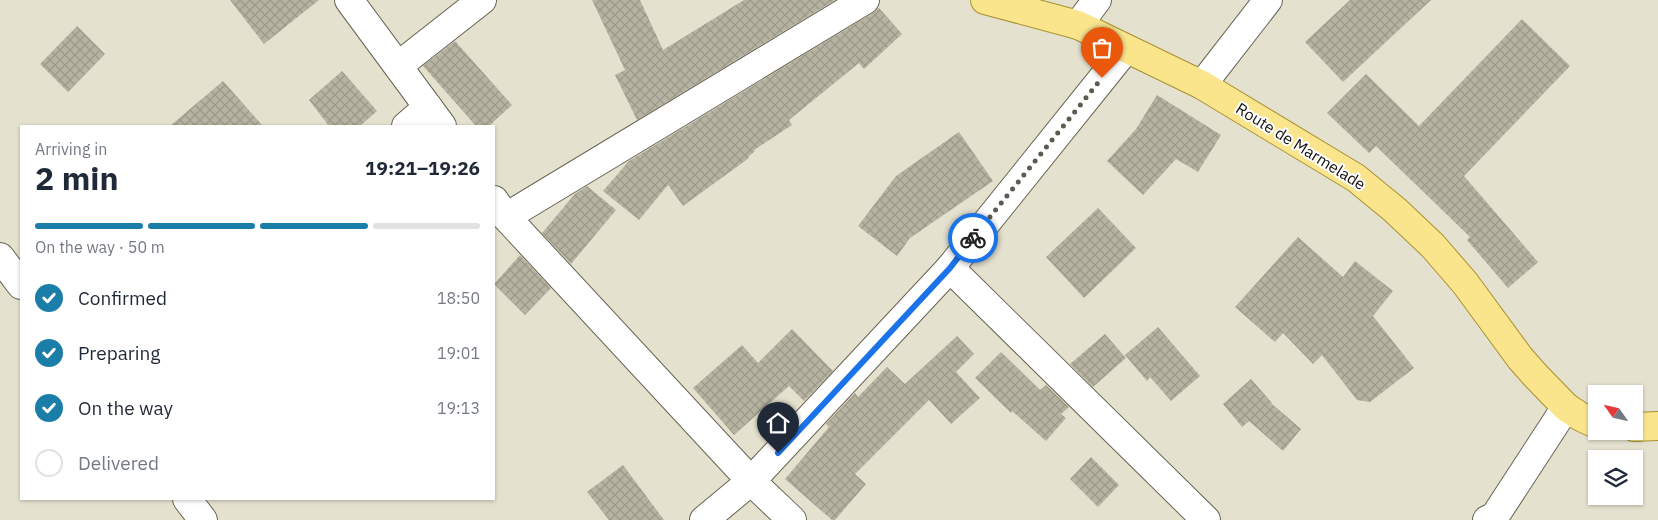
<!DOCTYPE html>
<html lang="en">
<head>
<meta charset="utf-8">
<style>
  :root { --surface:#fff; --page:#f2f2f3; --text:#1f2937; --muted:#747a83; --line:#e0e1e3; --accent:#1a7ea9 }
  body { margin:0; font-family:"IBM Plex Sans",sans-serif; background:var(--page); color:var(--text); height:100vh; display:flex; flex-direction:column; font-size:19px; white-space:nowrap }
  * { box-sizing:border-box; margin:0 }
  p { font-size:16px; color:var(--muted) }
  .icon { flex:none; width:28px; height:28px; fill:none; stroke:currentColor; stroke-width:2; stroke-linecap:round; stroke-linejoin:round }
  .map { position:relative; flex:1; overflow:hidden }
  .side { position:absolute; left:20px; top:125px; width:475px; height:375px; display:flex; flex-direction:column; background:var(--surface); border-radius:0px; box-shadow:0 1px 4px #0004 }
  .side>* { flex:none }
  .needle { width:32px; rotate:304deg }
  .buttons { position:absolute; left:1588px; top:385px; display:grid; gap:10px }
  .buttons a { display:grid; place-items:center; width:55px; height:55px; border-radius:0px; background:var(--surface); box-shadow:0 1px 4px #0004; font-size:25px }
  .pin { position:absolute; display:grid; place-items:center; width:42px; height:42px; color:#fff; margin:-51px -21px; border-radius:50% 50% 50% 0; rotate:-45deg; box-shadow:0 0 5px #0007 }
  .pin .icon { rotate:45deg }
  .courier { position:absolute; display:grid; place-items:center; width:50px; height:50px; margin:-25px; border:4px solid #1a73e8; border-radius:50%; background:#fff; color:#222; box-shadow:0 1px 6px #0007 }
  .headline em { font-style:normal; font-weight:700 }
  .headline div { display:flex; flex-direction:column-reverse }
  .headline { display:flex; align-items:center; justify-content:space-between; height:85px; padding:0 15px }
  h1 { font-size:32px; font-weight:700; line-height:38px }
  .bar { display:grid; grid-template-columns:repeat(4,1fr); gap:8px 5px; align-content:center; height:60px; padding:0 15px }
  .bar i { height:6px; border-radius:4px; background:var(--line) }
  .bar .active { background:var(--accent) }
  .bar p { grid-column:span 4 }
  ol { padding:0 15px; list-style:none }
  li { display:flex; align-items:center; gap:15px; height:55px }
  li p { margin-inline-start:auto }
  li .icon { padding:5px; border-radius:50%; background:var(--accent); color:#fff; stroke-width:4 }
  li:last-child { color:var(--muted) }
  li i { width:28px; height:28px; border:2px solid var(--line); border-radius:50% }
  .map>svg:first-child { display:block }
</style>
</head>
<body>
<div class="map">
<svg width="1658" height="520" viewBox="0 0 1658 520">
  <defs>
    <pattern id="building-cross-hatch" width="8" height="8" patternUnits="userSpaceOnUse" patternTransform="scale(1.25)"><rect width="8" height="8" fill="#b7b3a2"/><path d="M0 0l8 8M0 8l8-8" fill="none" stroke="#9c998a"/></pattern>
  </defs>
  <rect width="100%" height="100%" fill="#e5e1cf"/>
  <!-- building -->
  <g fill="url(#building-cross-hatch)">
    <polygon points="230,0 319,0 264,44"/>
    <polygon points="592,0 640,0 663,50 744,0 835,0 637,120 615,75 625,70"/>
    <polygon points="1350,0 1431,0 1343,82 1305,42"/>
    <polygon points="879,8 902,34 864,69 859,63 789,120 792,125 754,150 755,151 748,157 749,158 683,206 668,185 639,220 603,191 629,161 873,13"/>
    <polygon points="1522,19 1570,66 1464,176 1538,262 1508,288 1467,240 1470,237 1376,146 1369,153 1327,113 1366,74 1419,126"/>
    <polygon points="77,26 105,54 68,92 40,64"/>
    <polygon points="455,41 512,105 489,126 476,126 423,66"/>
    <polygon points="342,71 377,111 360,126 329,126 309,100"/>
    <polygon points="223,81 263,126 170,126"/>
    <polygon points="1157,95 1221,135 1198,172 1176,159 1143,195 1107,161 1136,129"/>
    <polygon points="959,132 993,181 910,238 897,256 858,226 896,176"/>
    <polygon points="587,186 616,210 571,264 542,233 575,194"/>
    <polygon points="1098,208 1136,248 1084,298 1046,257"/>
    <polygon points="1298,237 1343,277 1355,261 1393,291 1373,316 1414,368 1370,402 1357,400 1322,355 1313,364 1283,333 1275,342 1235,307"/>
    <polygon points="520,255 551,288 525,315 494,284"/>
    <polygon points="1158,327 1200,376 1171,401 1150,377 1147,381 1125,355"/>
    <polygon points="792,329 833,371 804,401 789,386 734,435 693,388 742,345 758,363"/>
    <polygon points="1105,334 1126,358 1093,387 1070,364"/>
    <polygon points="957,336 974,354 956,372 980,398 951,424 929,400 855,474 866,484 835,520 832,520 785,479 829,427 826,424 855,393 858,397 887,367 905,384"/>
    <polygon points="1001,352 1040,390 1046,385 1069,407 1061,414 1066,418 1046,441 1012,411 1011,413 975,378"/>
    <polygon points="1251,379 1272,403 1271,403 1301,429 1283,451 1249,421 1242,427 1223,404"/>
    <polygon points="1091,457 1119,485 1098,507 1070,479"/>
    <polygon points="623,465 664,520 609,520 587,492"/>
  </g>
  <g fill="none" stroke-linecap="round" stroke-linejoin="round">
    <!-- minor casing -->
    <g stroke="#676353" stroke-width="30">
      <g id="minor">
        <polyline points="349,0 442,126"/>
        <polyline points="1078,25 1097,0"/>
        <polyline points="398,66 482,0"/>
        <polyline points="1202,85 1268,0"/>
        <polyline points="406,126 428,107"/>
        <polyline points="494,200 506,217 751,481 704,520"/>
        <polyline points="506,217 865,0"/>
        <polyline points="0,257 21,285"/>
        <polyline points="950,268 1206,520"/>
        <polyline points="187,499 203,520"/>
        <polyline points="792,520 751,481 950,268 1126,49"/>
        <polyline points="1487,520 1495,516 1566,407"/>
      </g>
    </g>
    <!-- major casing -->
    <g stroke="#a8902e" stroke-width="30">
      <g id="major">
        <polyline points="985,0 1078,25 1202,85 1356,178 1395,210 1433,246 1465,283 1520,358 1535,375 1566,407 1581,417 1596,424"/>
        <polyline points="1634,427 1658,426"/>
      </g>
    </g>
    <!-- minor -->
    <use href="#minor" stroke="#fff" stroke-width="28"/>
    <!-- major -->
    <use href="#major" stroke="#fae58d" stroke-width="28"/>
  </g>
  <g fill="none" stroke-linecap="round" stroke-linejoin="round">
    <!-- done -->
    <polyline stroke="#5d5a50" stroke-width="5" stroke-dasharray="0 9" points="973,238 1102,78"/>
    <!-- route -->
    <polyline stroke="#1a73e8" stroke-width="6" points="778,453 950,268 973,238"/>
  </g>
  <g text-anchor="middle" dominant-baseline="central" stroke-width="4" stroke-linejoin="round" paint-order="stroke">
    <!-- street labels -->
    <g font-size="16" fill="#14120c" stroke="#fff">
      <text transform="translate(1301 146) rotate(32)">Route de Marmelade</text>
    </g>
  </g>
</svg>
<div class="buttons">
<a><svg class="needle" viewBox="-14 -14 28 28"><path d="M0-13l5 13h-10z" fill="#e53935"/><path d="M0 13l5-13h-10z" fill="#747a83"/></svg></a>
<a><svg class="icon" aria-label="layers" viewBox="0 0 24 24"><path d="M12 4l9 5-9 5-9-5zM3 14l9 5 9-5"/></svg></a>
</div>
<div class="pin" style="left:1102px;top:78px;background:#ea580c"><svg class="icon" aria-label="bag" viewBox="0 0 24 24"><path d="M5 8h14l-1 12H6zM9 8a3 3 0 0 1 6 0"/></svg></div>
<div class="pin" style="left:778px;top:453px;background:#1f2937"><svg class="icon" aria-label="home" viewBox="0 0 24 24"><path d="M3 11l9-7 9 7M6 9v11h12V9"/></svg></div>
<div class="courier" style="left:973px;top:238px"><svg class="icon" aria-label="bike" viewBox="0 0 24 24"><circle cx="6" cy="16" r="4"/><circle cx="18" cy="16" r="4"/><path d="M6 16l4-8h5l3 8M10 8l3 8H6M13 5h3"/></svg></div>
<section class="side">
<div class="headline"><div><h1>2 min</h1><p>Arriving in</p></div><em>19:21–19:26</em></div>
<div class="bar"><i class="active"></i><i class="active"></i><i class="active"></i><i></i><p>On the way · 50 m</p></div>
<ol>
<li><svg class="icon" aria-label="check" viewBox="0 0 24 24"><path d="M5 12l5 5 9-10"/></svg>Confirmed<p>18:50</p></li>
<li><svg class="icon" aria-label="check" viewBox="0 0 24 24"><path d="M5 12l5 5 9-10"/></svg>Preparing<p>19:01</p></li>
<li><svg class="icon" aria-label="check" viewBox="0 0 24 24"><path d="M5 12l5 5 9-10"/></svg>On the way<p>19:13</p></li>
<li><i></i>Delivered</li>
</ol>
</section>
</div>
</body>
</html>
